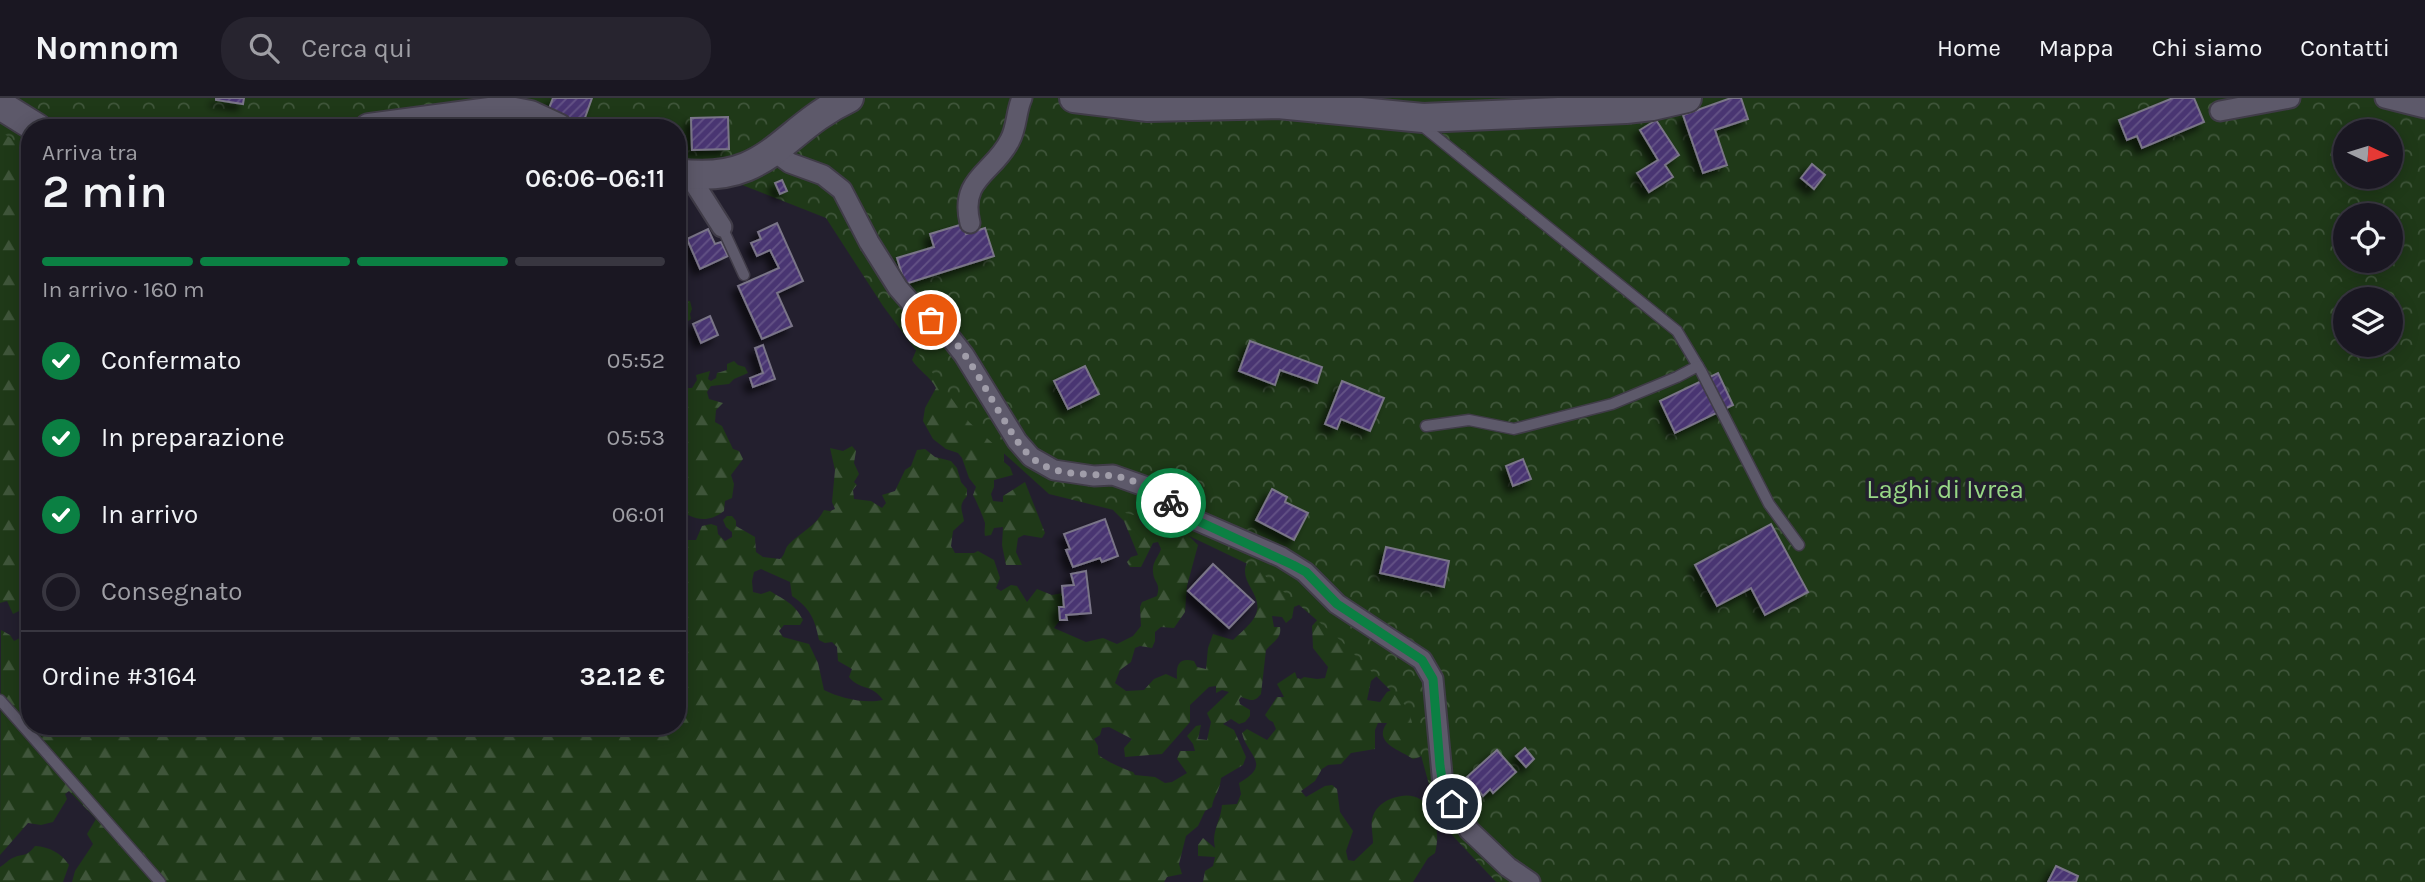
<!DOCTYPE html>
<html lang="it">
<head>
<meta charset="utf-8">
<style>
  :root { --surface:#1a1722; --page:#27242f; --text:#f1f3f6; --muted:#9f9fa5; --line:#383640; --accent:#0b8043 }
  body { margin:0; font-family:Karla,sans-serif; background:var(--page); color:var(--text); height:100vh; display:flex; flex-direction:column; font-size:26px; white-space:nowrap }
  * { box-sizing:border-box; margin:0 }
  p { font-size:23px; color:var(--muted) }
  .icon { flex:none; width:38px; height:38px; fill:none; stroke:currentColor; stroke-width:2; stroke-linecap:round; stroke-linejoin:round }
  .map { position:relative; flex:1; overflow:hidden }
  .drawer { position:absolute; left:21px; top:21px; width:665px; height:616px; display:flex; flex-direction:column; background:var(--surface); border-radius:28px; box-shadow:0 4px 18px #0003,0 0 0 2px var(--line) }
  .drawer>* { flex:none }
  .needle { width:46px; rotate:94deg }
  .tools { position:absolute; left:2333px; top:21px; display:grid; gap:14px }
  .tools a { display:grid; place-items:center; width:70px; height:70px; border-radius:50%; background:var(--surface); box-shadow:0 4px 18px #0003,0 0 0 2px var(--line); font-size:35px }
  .pin { position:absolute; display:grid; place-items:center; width:60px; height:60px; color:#fff; margin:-30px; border:4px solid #fff; border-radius:50%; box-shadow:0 2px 7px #0007 }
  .courier { position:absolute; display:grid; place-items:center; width:70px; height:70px; margin:-35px; border:5px solid #0b8043; border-radius:50%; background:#fff; color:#222; box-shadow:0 2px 9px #0007 }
  .summary em { font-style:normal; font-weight:600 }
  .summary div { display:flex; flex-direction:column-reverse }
  .summary { display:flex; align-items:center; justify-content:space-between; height:119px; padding:0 21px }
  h1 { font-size:46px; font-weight:600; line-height:52px }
  .bar { display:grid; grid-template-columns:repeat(4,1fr); gap:10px 7px; align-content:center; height:84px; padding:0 21px }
  .bar i { height:9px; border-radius:5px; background:var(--line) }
  .bar .on { background:var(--accent) }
  .bar p { grid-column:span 4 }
  .line { display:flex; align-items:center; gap:18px; padding:0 21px; border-top:2px solid var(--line) }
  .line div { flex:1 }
  ol { padding:0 21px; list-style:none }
  li { display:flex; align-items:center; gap:21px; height:77px }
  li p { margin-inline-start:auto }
  li .icon { padding:7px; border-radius:50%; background:var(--accent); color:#fff; stroke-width:4 }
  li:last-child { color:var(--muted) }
  li i { width:38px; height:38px; border:4px solid var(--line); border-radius:50% }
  header { display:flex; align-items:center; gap:42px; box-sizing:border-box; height:98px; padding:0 35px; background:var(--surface); border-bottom:2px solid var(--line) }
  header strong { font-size:33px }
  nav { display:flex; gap:38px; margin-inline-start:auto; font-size:24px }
  .search { width:490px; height:63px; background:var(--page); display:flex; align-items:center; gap:18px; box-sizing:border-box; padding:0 24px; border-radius:28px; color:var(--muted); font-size:26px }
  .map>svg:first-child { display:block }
</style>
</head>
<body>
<header>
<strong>Nomnom</strong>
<div class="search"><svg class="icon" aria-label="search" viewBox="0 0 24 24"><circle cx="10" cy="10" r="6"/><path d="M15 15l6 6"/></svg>Cerca qui</div>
<nav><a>Home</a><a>Mappa</a><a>Chi siamo</a><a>Contatti</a></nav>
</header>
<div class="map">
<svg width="2425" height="784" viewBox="0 0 2425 784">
  <defs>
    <pattern id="forest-firs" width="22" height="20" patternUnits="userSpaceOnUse" patternTransform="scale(1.75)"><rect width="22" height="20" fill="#1f3918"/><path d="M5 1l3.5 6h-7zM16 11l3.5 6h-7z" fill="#3f553a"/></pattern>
    <pattern id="park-crowns" width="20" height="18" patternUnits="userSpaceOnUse" patternTransform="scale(1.75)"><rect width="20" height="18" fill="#1f3918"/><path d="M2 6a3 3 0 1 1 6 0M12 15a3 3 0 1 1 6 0" fill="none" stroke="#3f553a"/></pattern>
    <pattern id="building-hatch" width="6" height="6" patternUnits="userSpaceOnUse" patternTransform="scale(1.75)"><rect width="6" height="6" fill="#4a3672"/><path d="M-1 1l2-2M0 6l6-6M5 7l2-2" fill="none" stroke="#645386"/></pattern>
    <filter id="shadow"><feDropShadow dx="-6" dy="6" stdDeviation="3.5" flood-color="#0009"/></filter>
  </defs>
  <rect width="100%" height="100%" fill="#231f2e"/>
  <!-- forest -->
  <g fill="url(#forest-firs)" fill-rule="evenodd">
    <polygon points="0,13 30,32 30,519 21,512 13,516 7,503 0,505"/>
    <polygon points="677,202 690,203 692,211 690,216 691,221 677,231"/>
    <path d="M918 248 1004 342V364L1010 369 1013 377 994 382V389L991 396 993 403 1003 404V398L1025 384 1045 435 1042 440 1024 437 1018 440 1016 454 1022 467H1006L1002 447 1003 429 994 430 991 437 985 438C984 434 985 430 985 425 984 421 976 402 973 397L976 389 969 380 962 360 958 355 946 351 933 341 923 323 925 310 936 290C930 278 919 273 912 262Z"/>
    <path d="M734 263 738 267 745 269 748 275 734 281 729 286 711 288 707 294 709 301 723 305 716 312 715 324 722 328 733 351 739 353 743 361 731 377 734 386 732 400 725 403 724 413C707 426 693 422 677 410V265L683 279 682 290H692L697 282 696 277 710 273 708 281 711 283 716 280 717 275 727 272V266Z"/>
    <path d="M852 348 856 353 854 365 859 376 854 384 857 387 853 392 854 401 871 403 882 410 886 405 882 397 895 393 905 372 911 368 917 352 925 351 935 359 951 363 957 370 961 384 967 391V398C958 408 962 411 964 423L953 433 951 448 955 455H974L978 453 994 462 1000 480 996 490 1001 493 1011 487 1017 488 1027 504 1037 491 1052 497 1063 495 1064 509H1059L1060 522 1054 530 1086 544 1103 540 1117 546 1133 538 1141 528 1140 509 1142 504 1157 498C1161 484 1154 486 1153 474 1152 464 1158 460 1161 451L1158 444 1153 445 1141 469H1130L1127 464 1131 459 1138 457 1124 423 1113 412 1116 404 1136 413 1141 425 1147 430 1150 426 1152 419 1158 423V430L1161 432 1166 430 1168 424 1187 436 1198 447 1187 488 1185 514 1174 530 1161 529 1155 534V543L1152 550 1140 548 1135 550 1131 564 1120 572 1115 585 1126 593 1144 592 1154 581 1166 576 1177 581C1176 568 1178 559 1194 563L1197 569 1206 571 1208 550 1213 536 1233 542C1241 534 1252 526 1256 516 1264 496 1236 483 1248 463L1301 506 1294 509 1292 520 1286 525 1282 519 1272 518 1274 529H1280C1282 540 1273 544 1266 552L1261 596C1254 605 1250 602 1241 599L1239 602 1240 606 1250 612V618L1245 624 1239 626 1231 621 1223 626 1234 632 1246 659 1243 667 1221 680C1220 693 1213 699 1212 709L1205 713 1198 728 1186 738 1179 766 1182 776 1167 779 1164 784H72L75 773 93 746 87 736 96 721 69 693 65 696 67 701 53 724 41 727 28 725 0 757 1 532 10 537 14 543 30 535V628H677V432L681 435 682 442H696L702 428 711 426 717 428 718 436 725 443 732 439V434L726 429 723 422 727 418H732L736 423V428L755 439 756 454 763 459 780 461C786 456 784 451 789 446 801 434 816 428 824 412L830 413 835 411 832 404 835 372 830 350 843 353ZM761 471 790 484 792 498C810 510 815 521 819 542L825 545 832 544 837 549 838 563 852 571 849 579C860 593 871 585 883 602 864 606 840 600 824 592L818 565 809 546 783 539 779 533 784 527H800L803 522C794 505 786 503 770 493L761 496 753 494 752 483 754 474ZM1216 588V595L1222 592 1229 594 1207 615 1211 624 1207 642 1198 641 1201 627 1196 628 1187 638 1193 646 1195 653H1180L1177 661 1187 675 1172 684 1165 685 1155 679 1135 677 1133 674C1128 673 1101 661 1098 656V648L1094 641 1100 637 1102 630 1109 629 1132 641 1124 650 1125 659 1162 656 1190 624V607L1209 589Z"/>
    <path d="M1319 520 1379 576 1371 583 1367 602 1380 604 1387 594 1401 588 1427 649 1420 659 1413 661C1401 652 1372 645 1387 625H1378L1375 632V651L1351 655 1341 666 1328 667 1322 671 1315 683 1301 693 1306 699 1325 688 1332 687 1337 691 1340 714 1353 733 1346 753 1348 762 1354 763 1373 745C1373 736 1370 726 1373 718 1376 709 1384 703 1393 700 1429 687 1443 726 1435 755L1428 760 1413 784H1203L1205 773 1213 768 1215 759 1198 758V747L1203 740 1215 750C1211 733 1221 723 1222 707L1237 706 1241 696 1239 685C1273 666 1247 658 1242 635L1247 631 1267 642 1276 631 1273 624 1269 622 1265 617 1277 599H1284L1277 586 1295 574 1297 580 1301 581 1304 579 1317 581 1325 580 1328 569 1313 550 1312 528Z"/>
    <path d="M35 748C50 749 61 755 69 767L63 784H0V769C4 767 10 760 15 759 26 755 26 759 35 748Z"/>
  </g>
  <!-- park -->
  <path fill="url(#park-crowns)" fill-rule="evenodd" d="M0 0H2425V784H1496L1439 723 1408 610 1340 542 1256 470 1158 423 1049 396 969 324 883 208 826 120 737 85 677 77V30H30V53L0 33ZM2345 33H2390V79H2345ZM2345 117H2390V163H2345ZM2345 201H2390V247H2345Z"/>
  <!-- building -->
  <g fill="url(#building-hatch)" stroke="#7a7588" stroke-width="2" filter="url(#shadow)">
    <polygon points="216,0 244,0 243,6 216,2"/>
    <polygon points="553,0 592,0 582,28 547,16"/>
    <polygon points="1731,0 1741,0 1748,21 1715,32 1727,67 1703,75 1683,17"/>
    <polygon points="2173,0 2194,0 2204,24 2142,50 2137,38 2127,42 2119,22"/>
    <polygon points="728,19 729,51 692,52 691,20"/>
    <polygon points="1656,22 1679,57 1665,67 1673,79 1649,94 1637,75 1658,62 1640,32"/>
    <polygon points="1812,66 1825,77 1814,91 1801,80"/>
    <polygon points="782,82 787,93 780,96 775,85"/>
    <polygon points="777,125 803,183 777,195 792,228 762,241 738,188 779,170 770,152 757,158 751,145 761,141 758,134"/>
    <polygon points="963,126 966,136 985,130 994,158 905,186 897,160 934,149 930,136"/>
    <polygon points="708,131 715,146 721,144 728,158 700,171 687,141"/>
    <polygon points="710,218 718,237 701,245 693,226"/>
    <polygon points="1250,243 1322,269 1317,285 1280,272 1275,287 1239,273"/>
    <polygon points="763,247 775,281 753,289 750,280 763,275 755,250"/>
    <polygon points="1085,268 1099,296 1068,311 1054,283"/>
    <polygon points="1718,275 1733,307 1675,335 1660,303"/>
    <polygon points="1342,283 1384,300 1370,333 1341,321 1337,331 1325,326"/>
    <polygon points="1523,361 1531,381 1513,388 1506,368"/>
    <polygon points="1272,391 1287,399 1285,404 1308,415 1294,442 1256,422"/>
    <polygon points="1105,421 1118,458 1102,464 1100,460 1073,469 1066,452 1070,451 1064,436"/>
    <polygon points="1771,426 1808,494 1765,517 1751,490 1717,508 1695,467"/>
    <polygon points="1386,449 1449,463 1444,489 1380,475"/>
    <polygon points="1213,466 1254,504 1229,530 1188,493"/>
    <polygon points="1086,473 1091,515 1066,517 1067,522 1060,522 1059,509 1064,509 1062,488 1074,487 1071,476"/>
    <polygon points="1525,650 1534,661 1526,669 1516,658"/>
    <polygon points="1497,652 1516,674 1493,695 1490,691 1483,698 1467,679"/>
    <polygon points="2056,768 2078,778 2076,784 2048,784"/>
  </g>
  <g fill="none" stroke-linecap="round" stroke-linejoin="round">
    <!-- lane casing -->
    <g stroke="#403c48" stroke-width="13">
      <g id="lane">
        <polyline points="1420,26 1677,233 1701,273 1769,406 1799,447"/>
        <polyline points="722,129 744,177"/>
        <polyline points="1426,328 1469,322 1514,331 1612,306 1677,279 1698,268"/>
        <polyline points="0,602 160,784"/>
      </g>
    </g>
    <!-- street casing -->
    <g stroke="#403c48" stroke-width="23">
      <g id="street">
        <polyline points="2385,0 2425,10"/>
        <polyline points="2220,13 2290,0"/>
        <polyline points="775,54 790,65 823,77 842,92 869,144 898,190 919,214 943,230 964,257 1017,343 1031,359 1054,372 1094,378 1113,377 1147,389 1198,423 1281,459 1305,474 1337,506 1422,562 1433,581 1443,687 1469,732 1508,769 1530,784"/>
        <polyline points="689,77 722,129"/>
        <path d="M970 125C959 80 994 75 1010 42 1017 29 1016 13 1022 0"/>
      </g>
    </g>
    <!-- secondary casing -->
    <g stroke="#403c48" stroke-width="32">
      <g id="secondary">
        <polyline points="1074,0 1148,9 1278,6 1423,20 1626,11 1652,8 1687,0"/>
        <polyline points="0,7 37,30"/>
        <polyline points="369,30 504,12 530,17 558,30"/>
        <path d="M677 75C769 88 780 32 849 0"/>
      </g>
    </g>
    <!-- lane -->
    <use href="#lane" stroke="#5d596a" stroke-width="10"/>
    <!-- street -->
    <use href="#street" stroke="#5d596a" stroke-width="19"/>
    <!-- secondary -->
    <use href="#secondary" stroke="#5d596a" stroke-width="28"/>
  </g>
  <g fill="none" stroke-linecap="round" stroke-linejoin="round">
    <!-- done -->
    <path stroke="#a09da9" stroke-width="7" stroke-dasharray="0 12.6" d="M931 222C965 245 984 291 1006 325 1013 337 1021 350 1031 359 1054 379 1086 375 1113 378 1135 380 1153 394 1171 405"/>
    <!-- route -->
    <polyline stroke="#0b8043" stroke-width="9" points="1171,405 1198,423 1293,467 1306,474 1337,506 1422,562 1433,581 1440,668 1443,687 1452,706"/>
  </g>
  <g text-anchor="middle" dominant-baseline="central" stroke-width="7" stroke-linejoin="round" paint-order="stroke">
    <!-- park labels -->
    <g font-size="26" fill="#98d886" stroke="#231f2e">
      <text x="1945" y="391">Laghi di Ivrea</text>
    </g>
  </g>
</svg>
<div class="tools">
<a><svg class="needle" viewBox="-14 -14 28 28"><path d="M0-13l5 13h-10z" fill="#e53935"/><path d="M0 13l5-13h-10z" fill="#9f9fa5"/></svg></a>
<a><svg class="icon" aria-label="locate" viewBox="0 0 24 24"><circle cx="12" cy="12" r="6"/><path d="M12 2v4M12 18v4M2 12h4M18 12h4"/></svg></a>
<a><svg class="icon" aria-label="layers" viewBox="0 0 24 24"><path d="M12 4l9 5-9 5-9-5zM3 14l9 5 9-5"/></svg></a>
</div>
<div class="pin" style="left:931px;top:222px;background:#ea580c"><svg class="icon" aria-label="bag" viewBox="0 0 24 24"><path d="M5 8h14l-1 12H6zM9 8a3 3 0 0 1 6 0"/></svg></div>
<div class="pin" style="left:1452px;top:706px;background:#1f2937"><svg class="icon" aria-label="home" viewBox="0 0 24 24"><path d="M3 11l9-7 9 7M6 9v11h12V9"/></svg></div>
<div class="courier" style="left:1171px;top:405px"><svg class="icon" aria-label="bike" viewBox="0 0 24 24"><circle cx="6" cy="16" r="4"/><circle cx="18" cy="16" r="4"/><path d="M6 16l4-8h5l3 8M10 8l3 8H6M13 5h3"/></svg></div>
<section class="drawer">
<div class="summary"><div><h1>2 min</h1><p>Arriva tra</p></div><em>06:06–06:11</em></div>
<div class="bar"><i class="on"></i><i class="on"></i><i class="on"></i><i></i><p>In arrivo · 160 m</p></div>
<ol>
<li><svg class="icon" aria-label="check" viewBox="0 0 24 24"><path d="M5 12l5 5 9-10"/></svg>Confermato<p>05:52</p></li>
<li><svg class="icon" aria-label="check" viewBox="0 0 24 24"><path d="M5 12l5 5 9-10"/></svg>In preparazione<p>05:53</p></li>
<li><svg class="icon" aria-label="check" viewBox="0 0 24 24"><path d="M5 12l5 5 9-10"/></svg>In arrivo<p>06:01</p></li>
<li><i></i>Consegnato</li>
</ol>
<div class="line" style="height:91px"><div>Ordine #3164</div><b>32.12 €</b></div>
</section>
</div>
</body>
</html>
